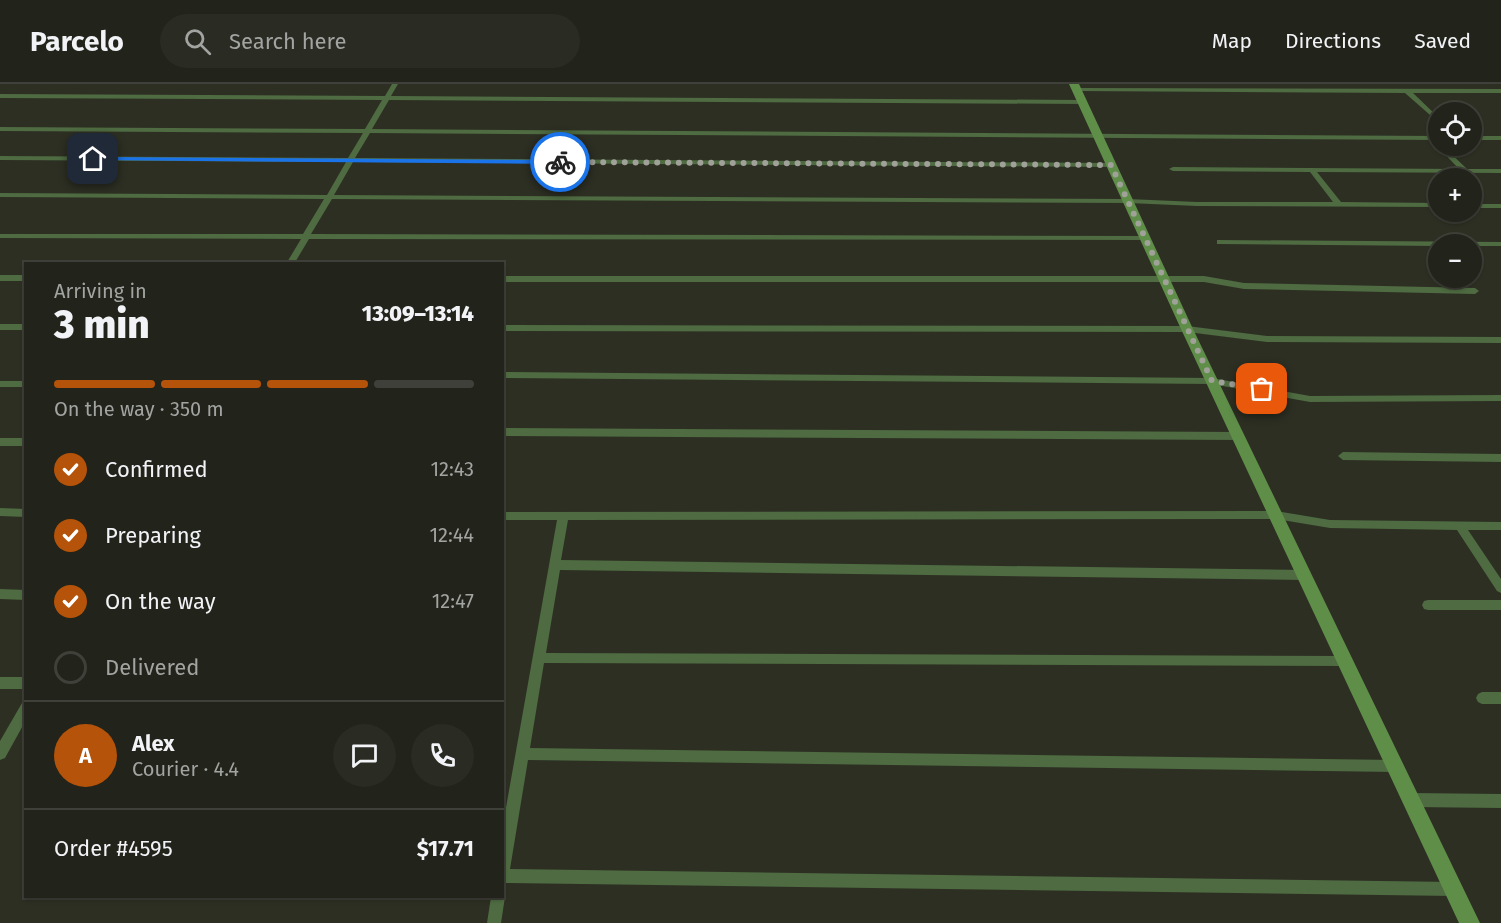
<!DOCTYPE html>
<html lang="en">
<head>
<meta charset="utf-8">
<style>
  :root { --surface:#22231a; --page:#2a2b23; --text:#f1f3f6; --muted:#a2a4a2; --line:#3f4039; --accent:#b45309 }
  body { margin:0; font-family:"Fira Sans",sans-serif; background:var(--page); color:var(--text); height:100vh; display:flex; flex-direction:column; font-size:22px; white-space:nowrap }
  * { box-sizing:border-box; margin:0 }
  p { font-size:20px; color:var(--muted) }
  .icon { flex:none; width:33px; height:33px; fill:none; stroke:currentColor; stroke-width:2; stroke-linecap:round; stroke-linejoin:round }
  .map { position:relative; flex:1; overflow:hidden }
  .drawer { position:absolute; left:24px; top:178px; width:480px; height:636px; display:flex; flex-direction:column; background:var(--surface); border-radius:0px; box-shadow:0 2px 4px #0004,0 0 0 2px var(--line) }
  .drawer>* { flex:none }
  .fabs { position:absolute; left:1428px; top:18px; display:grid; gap:12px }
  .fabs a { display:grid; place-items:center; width:54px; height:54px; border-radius:50%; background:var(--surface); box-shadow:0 2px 4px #0004,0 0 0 2px var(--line); font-size:30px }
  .pin { position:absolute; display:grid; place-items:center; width:51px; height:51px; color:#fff; margin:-26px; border-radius:12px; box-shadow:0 3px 9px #0006 }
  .courier { position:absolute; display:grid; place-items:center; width:60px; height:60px; margin:-30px; border:4px solid #1a73e8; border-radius:50%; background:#fff; color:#222; box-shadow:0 2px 8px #0007 }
  .overview em { font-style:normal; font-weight:800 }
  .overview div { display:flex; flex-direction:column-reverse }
  .overview { display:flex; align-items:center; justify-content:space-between; height:102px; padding:0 30px }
  h1 { font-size:39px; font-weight:800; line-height:45px }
  .bar { display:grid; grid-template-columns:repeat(4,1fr); gap:9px 6px; align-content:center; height:72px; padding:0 30px }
  .bar i { height:8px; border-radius:4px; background:var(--line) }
  .bar .current { background:var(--accent) }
  .bar p { grid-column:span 4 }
  .line { display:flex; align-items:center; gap:15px; padding:0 30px; border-top:2px solid var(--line) }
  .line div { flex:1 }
  .round { display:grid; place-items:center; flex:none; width:63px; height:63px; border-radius:32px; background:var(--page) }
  ol { padding:0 30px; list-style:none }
  li { display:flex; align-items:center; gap:18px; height:66px }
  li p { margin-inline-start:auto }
  li .icon { padding:6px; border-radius:50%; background:var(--accent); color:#fff; stroke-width:4 }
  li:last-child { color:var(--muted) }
  li i { width:33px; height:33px; border:3px solid var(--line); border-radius:50% }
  header { display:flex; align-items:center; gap:36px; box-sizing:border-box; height:84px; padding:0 30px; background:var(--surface); border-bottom:2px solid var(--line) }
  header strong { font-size:28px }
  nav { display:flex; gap:33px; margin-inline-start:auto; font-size:21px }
  .search { width:420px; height:54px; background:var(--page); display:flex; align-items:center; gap:15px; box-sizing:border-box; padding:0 21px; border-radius:33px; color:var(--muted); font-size:22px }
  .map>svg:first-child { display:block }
</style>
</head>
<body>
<header>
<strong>Parcelo</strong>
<div class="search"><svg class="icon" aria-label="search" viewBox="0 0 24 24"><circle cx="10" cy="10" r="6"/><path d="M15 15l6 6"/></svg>Search here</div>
<nav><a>Map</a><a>Directions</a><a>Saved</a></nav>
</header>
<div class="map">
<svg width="1501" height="839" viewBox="0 0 1501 839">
  <rect width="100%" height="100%" fill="#2d2f23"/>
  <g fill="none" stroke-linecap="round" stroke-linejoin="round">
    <!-- street -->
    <g fill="#4e6b41" fill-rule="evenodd">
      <polygon points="392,0 398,0 391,12 1082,16 1085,18 1082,20 389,16 372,45 1438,52 1438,56 370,49 355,74 1111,79 1115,81 1111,83 353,78 334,111 1128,115 1197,118 1333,118 1310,88 1173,87 1169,85 1173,83 1459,85 1438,63 1437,62 1438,60 1443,62 1467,85 1501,85 1501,89 1317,88 1341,118 1438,119 1438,123 1197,122 1128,119 332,115 311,150 1148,152 1148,156 1145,156 309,155 294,180 286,180 301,155 0,154 0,150 303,150 324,115 0,113 0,109 327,111 346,78 0,76 0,72 348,74 363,49 0,47 0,43 365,45 382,16 0,14 0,10 385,12"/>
      <polygon points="1077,4 1501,5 1501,9 1413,9 1438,33 1438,38 1405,9 1075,7 1074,6"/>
      <rect x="1472" y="52" width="29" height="4"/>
      <rect x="1472" y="120" width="29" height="4"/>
      <polygon points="1217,156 1501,158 1501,162 1472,162 1472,160 1438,160 1438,162 1220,160 1217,160"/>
      <rect x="0" y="191" width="26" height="6"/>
      <polygon points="502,192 1204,192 1244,199 1475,204 1479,207 1475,210 1244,205 1204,198 502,198"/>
      <rect x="0" y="240" width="26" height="6"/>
      <polygon points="502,241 1187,242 1267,252 1501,253 1501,259 1267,258 1187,248 502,247"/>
      <polygon points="502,288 1212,294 1310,312 1501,311 1501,317 1310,318 1212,300 502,294"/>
      <rect x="0" y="297" width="26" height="6"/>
      <polygon points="502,344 1238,348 1243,352 1238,356 502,352"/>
      <rect x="0" y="354" width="26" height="8"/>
      <polygon points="1343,368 1501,370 1501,378 1343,376 1338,372"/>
      <polygon points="0,424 26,425 26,433 0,432"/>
      <polygon points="1276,427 1330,436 1501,438 1501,446 1468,446 1501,495 1501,509 1497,507 1457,446 1330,444 1276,435 568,436 561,476 1304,486 1308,488 1310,491 1308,494 1304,496 560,486 546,569 1345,572 1349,573 1351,577 1349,581 1345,582 544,579 530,664 1395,676 1400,677 1402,682 1400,687 1395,688 528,676 510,785 1454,798 1459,800 1461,805 1459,810 1454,812 502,799 502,746 557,436 502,436 502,428"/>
      <polygon points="0,505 26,506 26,516 0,515"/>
      <polygon points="1428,516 1501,516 1501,526 1428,526 1424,525 1422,521 1424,517"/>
      <rect x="0" y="593" width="26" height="12"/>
      <polygon points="1482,608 1501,608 1501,620 1482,620 1478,618 1476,614 1478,610"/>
      <polygon points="26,617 26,636 5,674 0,676 0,657 22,619"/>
      <polygon points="1411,709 1501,710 1501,724 1411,723 1406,721 1404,716 1406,711"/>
      <polygon points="502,808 505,813 501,839 487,839 491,813 502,813"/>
    </g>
    <!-- secondary -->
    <polygon fill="#5f8e49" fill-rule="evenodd" points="1069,0 1079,0 1193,245 1480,839 1459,839 1181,245"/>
  </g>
  <!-- route -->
  <polygon fill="#1a73e8" points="93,73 560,76 563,78 560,80 91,76"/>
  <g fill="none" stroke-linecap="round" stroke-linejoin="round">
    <!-- done -->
    <polyline stroke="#a0a199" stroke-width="6" stroke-dasharray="0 10.8" points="560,78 1111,81 1212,297 1262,305"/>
  </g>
</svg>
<div class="fabs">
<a><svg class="icon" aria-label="locate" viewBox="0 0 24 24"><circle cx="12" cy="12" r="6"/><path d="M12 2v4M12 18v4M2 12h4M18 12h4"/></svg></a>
<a>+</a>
<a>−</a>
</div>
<div class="pin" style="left:1262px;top:305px;background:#ea580c"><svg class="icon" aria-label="bag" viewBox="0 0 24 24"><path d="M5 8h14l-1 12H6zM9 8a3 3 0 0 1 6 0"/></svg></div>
<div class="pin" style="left:93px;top:75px;background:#1f2937"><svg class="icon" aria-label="home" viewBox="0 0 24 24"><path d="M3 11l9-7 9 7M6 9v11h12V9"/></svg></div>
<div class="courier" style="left:560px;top:78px"><svg class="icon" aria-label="bike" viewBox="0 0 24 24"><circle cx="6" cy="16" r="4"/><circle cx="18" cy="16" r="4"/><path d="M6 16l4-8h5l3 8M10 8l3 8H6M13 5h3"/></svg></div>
<section class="drawer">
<div class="overview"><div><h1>3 min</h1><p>Arriving in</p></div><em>13:09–13:14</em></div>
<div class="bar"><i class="current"></i><i class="current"></i><i class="current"></i><i></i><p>On the way · 350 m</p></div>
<ol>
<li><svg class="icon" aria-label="check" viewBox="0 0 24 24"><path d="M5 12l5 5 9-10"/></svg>Confirmed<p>12:43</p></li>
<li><svg class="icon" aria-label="check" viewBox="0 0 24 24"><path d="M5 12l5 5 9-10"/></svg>Preparing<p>12:44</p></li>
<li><svg class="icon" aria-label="check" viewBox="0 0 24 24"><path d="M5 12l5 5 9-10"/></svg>On the way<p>12:47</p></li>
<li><i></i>Delivered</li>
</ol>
<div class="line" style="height:108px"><b class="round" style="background:var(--accent);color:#fff">A</b><div><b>Alex</b><p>Courier · 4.4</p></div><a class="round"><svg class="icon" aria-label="chat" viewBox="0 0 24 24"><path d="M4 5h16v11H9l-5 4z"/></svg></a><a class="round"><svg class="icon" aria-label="phone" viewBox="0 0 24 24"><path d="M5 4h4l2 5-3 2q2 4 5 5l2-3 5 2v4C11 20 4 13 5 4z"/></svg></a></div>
<div class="line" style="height:78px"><div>Order #4595</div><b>$17.71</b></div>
</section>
</div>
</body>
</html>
